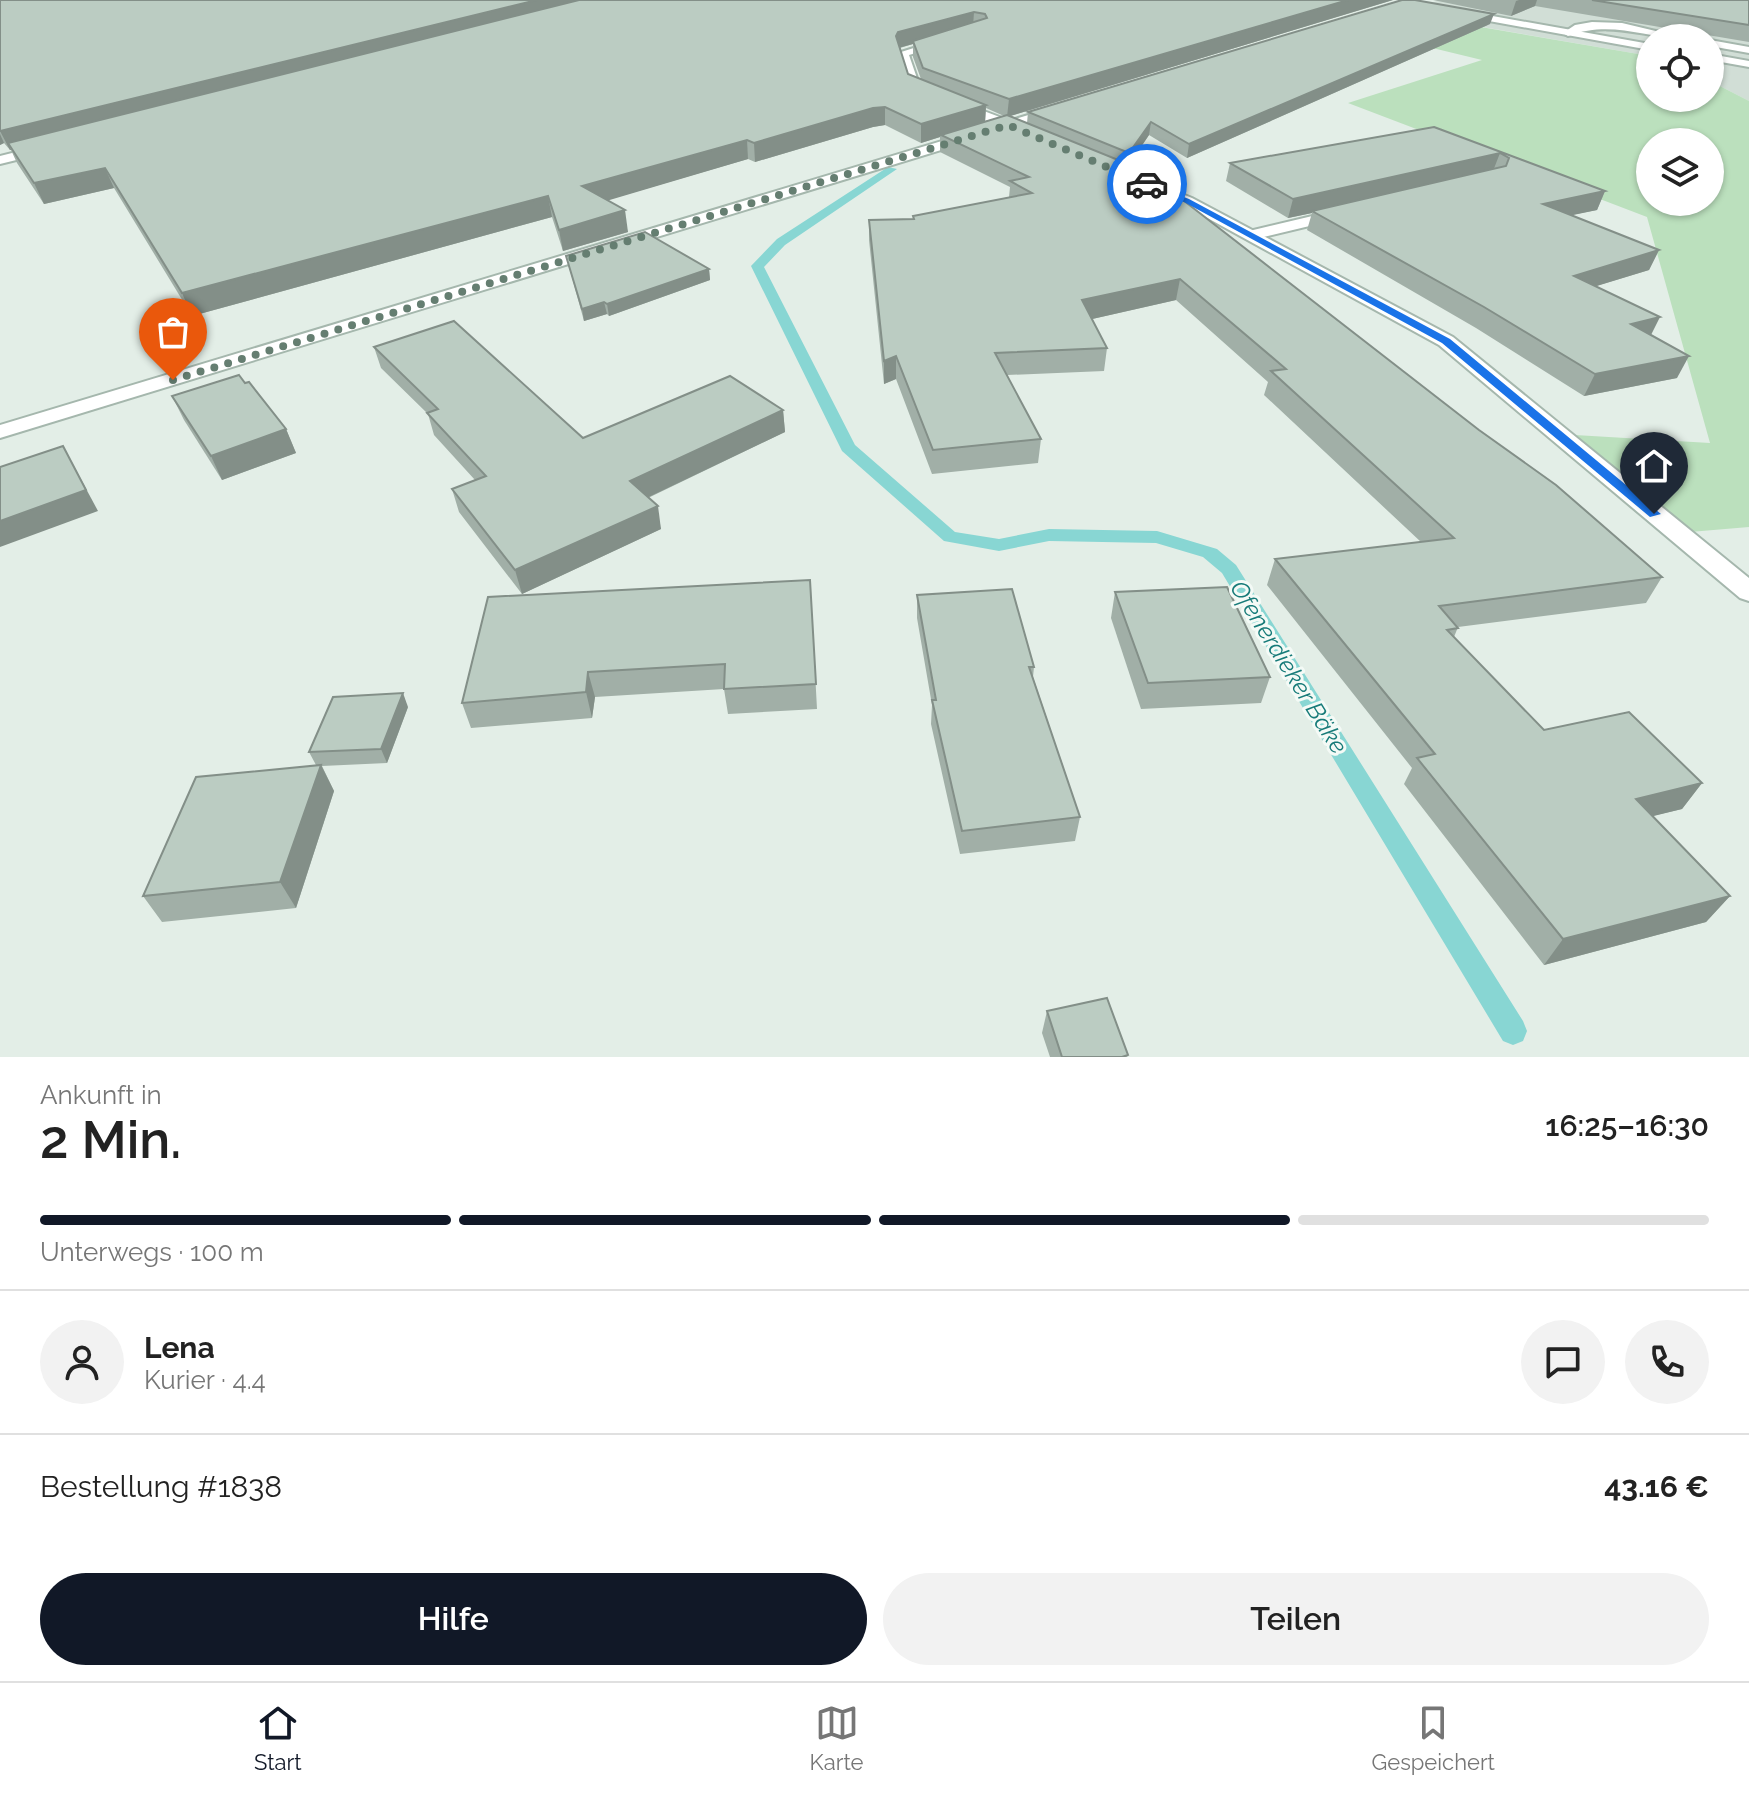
<!DOCTYPE html>
<html lang="de">
<head>
<meta charset="utf-8">
<style>
  :root { --surface:#fff; --page:#f2f2f2; --text:#222; --muted:#767676; --line:#e0e0e0; --accent:#111827 }
  body { margin:0; font-family:Raleway,sans-serif; background:var(--page); color:var(--text); height:100vh; display:flex; flex-direction:column; font-size:30px; white-space:nowrap }
  * { box-sizing:border-box; margin:0 }
  p { font-size:26px; color:var(--muted) }
  .icon { flex:none; width:44px; height:44px; fill:none; stroke:currentColor; stroke-width:2; stroke-linecap:round; stroke-linejoin:round }
  .map { position:relative; height:1057px; overflow:hidden }
  .details { display:flex; flex-direction:column; background:var(--surface); flex:1 }
  .details>* { flex:none }
  .controls { position:absolute; left:1636px; top:24px; display:grid; gap:16px }
  .controls a { display:grid; place-items:center; width:88px; height:88px; border-radius:50%; background:var(--surface); box-shadow:0 2px 6px #0004; font-size:40px }
  .pin { position:absolute; display:grid; place-items:center; width:68px; height:68px; color:#fff; margin:-82px -34px; border-radius:50% 50% 50% 0; rotate:-45deg; box-shadow:0 0 8px #0007 }
  .pin .icon { rotate:45deg }
  .courier { position:absolute; display:grid; place-items:center; width:80px; height:80px; margin:-40px; border:6px solid #1a73e8; border-radius:50%; background:#fff; color:#222; box-shadow:0 2px 10px #0007 }
  .head em { font-style:normal; font-weight:600 }
  .head div { display:flex; flex-direction:column-reverse }
  .head { display:flex; align-items:center; justify-content:space-between; height:136px; padding:0 40px }
  h1 { font-size:52px; font-weight:600; line-height:60px }
  .bar { display:grid; grid-template-columns:repeat(4,1fr); gap:12px 8px; align-content:center; height:96px; padding:0 40px }
  .bar i { height:10px; border-radius:6px; background:var(--line) }
  .bar .on { background:var(--accent) }
  .bar p { grid-column:span 4 }
  .line { display:flex; align-items:center; gap:20px; padding:0 40px; border-top:2px solid var(--line) }
  .line div { flex:1 }
  .round { display:grid; place-items:center; flex:none; width:84px; height:84px; border-radius:42px; background:var(--page) }
  .primary-button { display:flex; gap:16px; margin-top:auto; padding:16px 40px }
  .primary-button a { flex:1; height:92px; border-radius:48px; background:var(--accent); color:#fff; font-size:32px; font-weight:600; line-height:92px; text-align:center }
  .primary-button a+a { background:var(--page); color:var(--text) }
  .dock { display:flex; justify-content:space-around; align-items:center; height:112px; border-top:2px solid var(--line); background:var(--surface); font-size:22px; color:var(--muted) }
  .dock a { display:grid; justify-items:center; gap:4px }
  .dock .on { color:var(--accent) }
  .map>svg:first-child { display:block }
</style>
</head>
<body>
<div class="map">
<svg width="1749" height="1057" viewBox="0 0 1749 1057">
  <rect width="100%" height="100%" fill="#e3eee7"/>
  <!-- built -->
  <polygon fill="#d1ded6" points="1440,0 1749,0 1749,101 1710,81 1710,38 1650,38 1650,56 1402,13"/>
  <!-- green -->
  <path fill="#bbe0bd" fill-rule="evenodd" d="M1399 13 1650 56V98H1710V81L1749 101V527L1678 533 1558 434 1710 443 1647 217 1348 103 1482 60 1350 28ZM1650 142H1710V202H1650Z"/>
  <g fill="none" stroke-linecap="round" stroke-linejoin="round">
    <!-- stream -->
    <polygon fill="#88d6d3" fill-rule="evenodd" points="888,167 897,169 785,245 764,267 855,445 955,532 999,539 1049,529 1157,531 1217,549 1236,565 1523,1021 1527,1031 1523,1041 1513,1045 1503,1041 1222,573 1203,557 1156,543 1049,541 999,551 944,541 842,451 751,266 777,239"/>
    <!-- lane casing -->
    <g stroke="#a5b7ad" stroke-width="4">
      <g id="lane">
        <path d="M1592 22 1622 23 1685 38C1640 38 1613 20 1568 36L1563 33 1575 25Z"/>
        <polygon points="945,38 950,41 949,43 909,55 920,87 1013,122 1013,128 1003,128 911,92 898,53"/>
        <polygon points="1710,40 1749,47 1749,53 1710,46"/>
        <polygon points="1342,209 1350,214 1347,217 1251,240 1243,235 1245,232"/>
      </g>
    </g>
    <!-- street casing -->
    <g stroke="#a5b7ad" stroke-width="4">
      <g id="street">
        <polygon points="1459,10 1650,44 1650,50 1456,15"/>
        <polygon points="1710,54 1749,61 1749,67 1710,60"/>
        <polygon points="1058,106 1064,110 1062,113 0,438 0,425"/>
        <polygon points="44,145 49,146 49,152 0,164 0,156"/>
        <polygon points="1150,181 1192,198 1453,337 1749,578 1749,601 1740,598 1439,345 1182,204 1145,188 1145,182"/>
      </g>
    </g>
    <!-- lane -->
    <use href="#lane" fill="#fff" fill-rule="evenodd"/>
    <!-- street -->
    <use href="#street" fill="#fff" fill-rule="evenodd"/>
  </g>
  <!-- wall -->
  <g fill="#a1afa7" fill-rule="evenodd">
    <path d="M0 0H1393L1010 116 1027 123 1028 112 1490 24 1187 158 1149 135 1129 165 1141 178 1662 577 1646 603 1458 627 1454 637 1544 730 1702 783 1682 809 1652 816 1730 896 1706 922 1544 965 1404 784 1412 768 1267 585 1275 559 1421 542 1264 395 1268 382 1176 300 1092 319 1107 348 1104 371 1007 375 1041 439 1038 463 932 474 896 379 884 384 869 240V220L913 219 1009 197 1010 187 940 152V137L921 143 885 125 873 127 755 162 748 159 607 200 628 232 563 251 552 217 192 316 114 188 44 204 17 163 11 150H10L4 143 0 145ZM913 44V57L921 79 908 74 900 48ZM986 108 1004 116 985 121Z"/>
    <polygon points="1433,0 1749,0 1749,42 1535,6 1511,16"/>
    <polygon points="1434,127 1605,191 1597,210 1571,215 1659,250 1649,270 1596,286 1651,335 1677,378 1584,396 1476,328 1307,230 1312,213 1288,218 1226,181 1230,163"/>
    <polygon points="566,256 709,269 710,280 609,316 607,314 584,321"/>
    <polygon points="374,347 583,438 783,410 785,432 648,498 661,529 522,594 459,512 452,489 475,480 434,435 428,414 381,368"/>
    <polygon points="172,396 286,429 296,453 222,480 184,420"/>
    <polygon points="810,580 817,709 728,714 724,689 595,697 592,718 471,728 462,703"/>
    <polygon points="1115,592 1270,677 1261,703 1141,709 1111,618"/>
    <polygon points="917,595 1034,667 1033,677 1080,817 1075,841 960,854 931,724 932,705 917,618"/>
    <polygon points="408,707 387,763 322,766 334,791 296,908 162,922 143,896 316,765 309,752"/>
    <polygon points="1047,1011 1128,1057 1050,1057 1042,1033"/>
  </g>
  <!-- shaded-wall -->
  <g fill="#838f88">
    <polygon points="537,0 598,0 8,143 11,150 10,150 0,131"/>
    <polygon points="1348,0 1393,0 1007,117 1009,99"/>
    <polygon points="1519,0 1537,0 1535,6 1511,16 1516,1"/>
    <polygon points="974,12 973,27 913,41 913,44 898,48 896,36 898,32"/>
    <polygon points="1494,14 1490,24 1187,158 1189,144"/>
    <polygon points="986,105 985,124 941,135 940,137 921,143 921,124"/>
    <polygon points="885,107 885,125 873,127 755,162 754,143 873,108"/>
    <polygon points="1151,122 1149,135 1127,167 1129,153"/>
    <polygon points="0,134 4,143 0,145"/>
    <polygon points="747,140 748,159 586,207 582,186"/>
    <polygon points="1500,153 1493,171 1312,211 1312,213 1288,218 1293,199"/>
    <polygon points="105,168 114,188 44,204 34,183"/>
    <polygon points="1605,191 1597,210 1535,223 1543,204"/>
    <polygon points="548,196 552,217 192,316 182,293"/>
    <polygon points="625,210 628,232 563,251 559,230"/>
    <polygon points="1659,250 1649,270 1564,296 1574,276"/>
    <polygon points="709,269 710,280 609,316 607,304"/>
    <polygon points="1180,279 1176,300 1079,322 1082,300"/>
    <polygon points="604,302 607,314 584,321 582,309"/>
    <polygon points="1660,317 1649,339 1631,324"/>
    <polygon points="896,356 896,379 884,384 884,361"/>
    <polygon points="1689,356 1677,378 1584,396 1595,374"/>
    <polygon points="783,410 785,432 634,504 630,481"/>
    <polygon points="286,429 296,453 222,480 211,456"/>
    <polygon points="63,446 98,511 0,547 0,521"/>
    <polygon points="658,506 661,529 522,594 515,570"/>
    <polygon points="588,672 595,697 592,718 586,692"/>
    <polygon points="403,693 408,707 387,763 381,749"/>
    <polygon points="321,765 334,791 296,908 280,882"/>
    <polygon points="1702,783 1682,809 1617,825 1636,799"/>
    <polygon points="1730,896 1706,922 1544,965 1563,939"/>
  </g>
  <!-- building -->
  <g fill="#bbccc2" stroke="#838f88" stroke-width="2">
    <polygon points="0,0 537,0 0,131"/>
    <polygon points="579,0 1348,0 1009,99 923,68 913,41 987,18 985,14 974,12 898,32 896,36 908,74 986,105 921,124 885,107 873,108 754,143 747,140 582,186 625,210 559,230 548,196 182,293 105,168 34,183 8,143"/>
    <polygon points="1402,0 1415,0 1494,14 1189,144 1151,122 1129,153 1028,112"/>
    <polygon points="1592,0 1749,0 1749,25"/>
    <polygon points="1007,115 1138,168 1141,178 1152,176 1479,430 1556,485 1662,577 1439,606 1458,628 1447,630 1544,730 1629,712 1702,783 1636,799 1730,896 1563,939 1417,758 1435,754 1275,559 1454,538 1271,371 1286,369 1180,279 1082,300 1107,348 995,353 1041,439 933,450 896,356 884,361 869,220 914,219 913,216 1032,193 1010,181 1029,177 941,135"/>
    <polygon points="1434,127 1605,191 1543,204 1659,250 1574,276 1660,317 1631,324 1689,356 1595,374 1484,307 1312,211 1506,166 1509,158 1500,153 1293,199 1230,163"/>
    <polygon points="645,232 709,269 607,304 604,302 582,309 566,256"/>
    <polygon points="454,321 583,438 730,376 783,410 630,481 658,506 515,570 452,489 486,476 427,413 438,409 374,347"/>
    <polygon points="239,375 245,383 249,382 286,429 211,456 172,396"/>
    <polygon points="63,446 86,490 0,521 0,467"/>
    <polygon points="810,580 816,684 724,689 725,664 588,672 586,692 462,703 488,597"/>
    <polygon points="1227,587 1270,677 1148,683 1115,592"/>
    <polygon points="1012,589 1034,667 1029,667 1080,817 962,831 932,700 936,700 917,595"/>
    <polygon points="403,693 381,749 309,752 333,697"/>
    <polygon points="321,765 280,882 143,896 196,777"/>
    <polygon points="1107,998 1128,1055 1122,1057 1062,1057 1047,1011"/>
  </g>
  <!-- route -->
  <polygon fill="#1a73e8" points="1145,182 1189,199 1450,339 1661,514 1650,517 1442,343 1184,202 1145,186"/>
  <g fill="none" stroke-linecap="round" stroke-linejoin="round">
    <!-- done -->
    <polyline stroke="#657e71" stroke-width="8" stroke-dasharray="0 14.4" points="173,380 1008,125 1147,184"/>
  </g>
  <g text-anchor="middle" dominant-baseline="central" stroke-width="6" stroke-linejoin="round" paint-order="stroke">
    <!-- water labels -->
    <g font-size="24" font-style="italic" fill="#177b79" stroke="#f4faf6">
      <text transform="translate(1289 667) rotate(58)">Ofenerdieker Bäke</text>
    </g>
  </g>
</svg>
<div class="controls">
<a><svg class="icon" aria-label="locate" viewBox="0 0 24 24"><circle cx="12" cy="12" r="6"/><path d="M12 2v4M12 18v4M2 12h4M18 12h4"/></svg></a>
<a><svg class="icon" aria-label="layers" viewBox="0 0 24 24"><path d="M12 4l9 5-9 5-9-5zM3 14l9 5 9-5"/></svg></a>
</div>
<div class="pin" style="left:173px;top:380px;background:#ea580c"><svg class="icon" aria-label="bag" viewBox="0 0 24 24"><path d="M5 8h14l-1 12H6zM9 8a3 3 0 0 1 6 0"/></svg></div>
<div class="pin" style="left:1654px;top:514px;background:#1f2937"><svg class="icon" aria-label="home" viewBox="0 0 24 24"><path d="M3 11l9-7 9 7M6 9v11h12V9"/></svg></div>
<div class="courier" style="left:1147px;top:184px"><svg class="icon" aria-label="car" viewBox="0 0 24 24"><path d="M5 17H2v-5l4-1 3-4h7l3 4 3 1v5h-3M9 17h6M6 11h13"/><circle cx="7" cy="17" r="2"/><circle cx="17" cy="17" r="2"/></svg></div>
</div>
<section class="details">
<div class="head"><div><h1>2 Min.</h1><p>Ankunft in</p></div><em>16:25–16:30</em></div>
<div class="bar"><i class="on"></i><i class="on"></i><i class="on"></i><i></i><p>Unterwegs · 100 m</p></div>
<div class="line" style="height:144px"><a class="round"><svg class="icon" aria-label="person" viewBox="0 0 24 24"><circle cx="12" cy="8" r="4"/><path d="M4 21q1-7 8-7t8 7"/></svg></a><div><b>Lena</b><p>Kurier · 4.4</p></div><a class="round"><svg class="icon" aria-label="chat" viewBox="0 0 24 24"><path d="M4 5h16v11H9l-5 4z"/></svg></a><a class="round"><svg class="icon" aria-label="phone" viewBox="0 0 24 24"><path d="M5 4h4l2 5-3 2q2 4 5 5l2-3 5 2v4C11 20 4 13 5 4z"/></svg></a></div>
<div class="line" style="height:104px"><div>Bestellung #1838</div><b>43.16 €</b></div>
<div class="primary-button"><a>Hilfe</a><a>Teilen</a></div>
</section>
<nav class="dock">
<a class="on"><svg class="icon" aria-label="home" viewBox="0 0 24 24"><path d="M3 11l9-7 9 7M6 9v11h12V9"/></svg>Start</a>
<a><svg class="icon" aria-label="map" viewBox="0 0 24 24"><path d="M3 6l6-2 6 2 6-2v14l-6 2-6-2-6 2zM9 4v14M15 6v14"/></svg>Karte</a>
<a><svg class="icon" aria-label="saved" viewBox="0 0 24 24"><path d="M7 4h10v16l-5-4-5 4z"/></svg>Gespeichert</a>
</nav>
</body>
</html>
